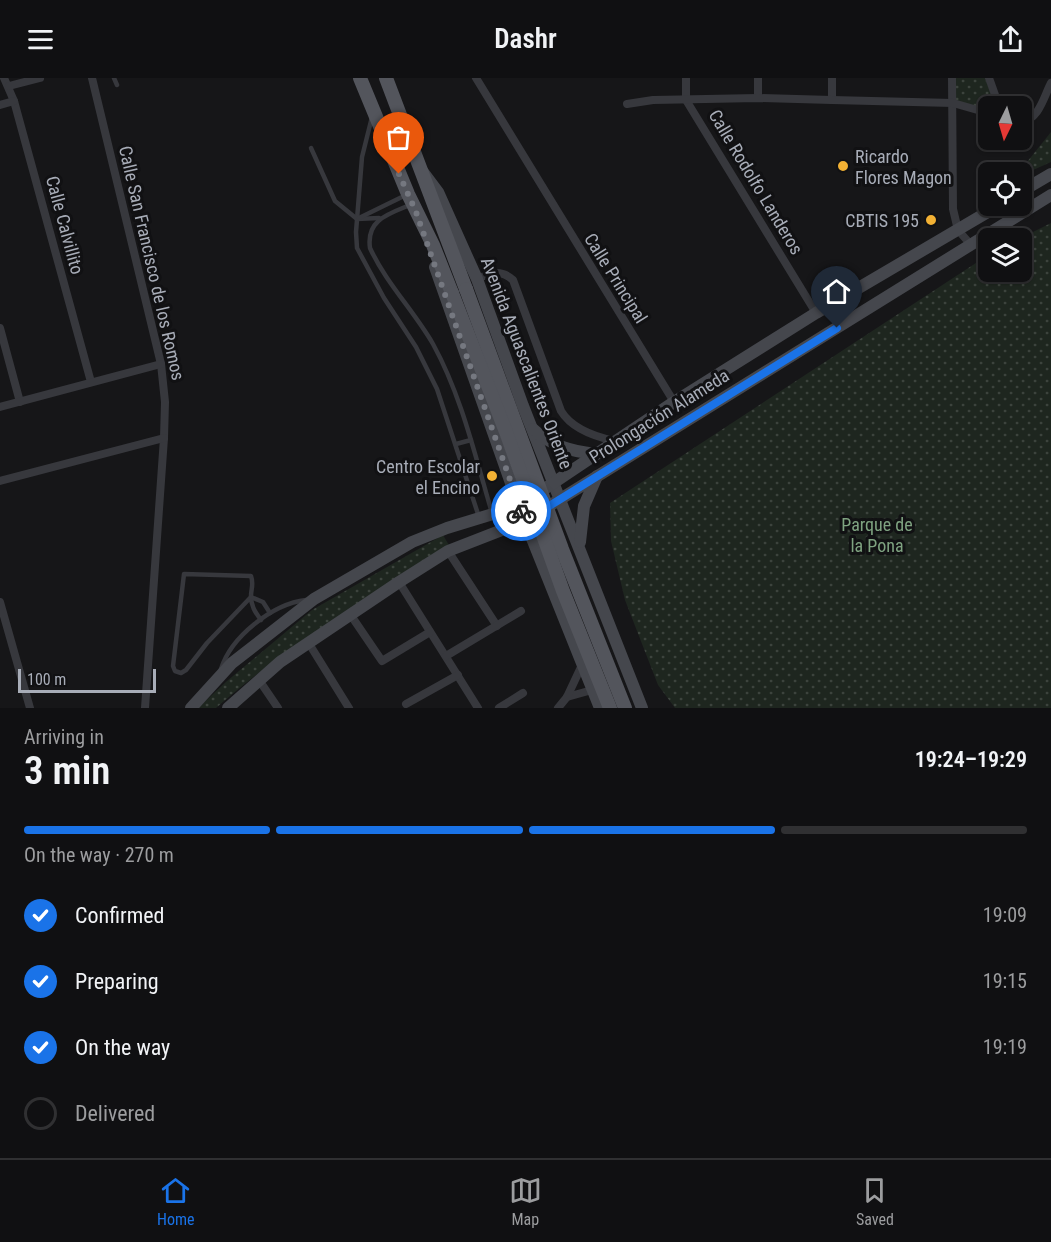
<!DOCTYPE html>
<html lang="en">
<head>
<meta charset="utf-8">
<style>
  :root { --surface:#101012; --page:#19191b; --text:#f1f3f6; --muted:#9c9d9f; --line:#303032; --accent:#1a73e8 }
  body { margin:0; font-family:"Roboto Condensed",sans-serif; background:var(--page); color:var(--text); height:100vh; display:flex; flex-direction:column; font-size:22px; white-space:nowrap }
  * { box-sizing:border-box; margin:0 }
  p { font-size:20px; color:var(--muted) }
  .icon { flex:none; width:33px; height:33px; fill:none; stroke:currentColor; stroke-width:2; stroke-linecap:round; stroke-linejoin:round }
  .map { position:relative; height:630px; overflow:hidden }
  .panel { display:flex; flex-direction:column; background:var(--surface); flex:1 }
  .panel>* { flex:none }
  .needle { width:39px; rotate:185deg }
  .tools { position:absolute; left:978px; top:18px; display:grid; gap:12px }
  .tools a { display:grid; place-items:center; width:54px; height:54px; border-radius:9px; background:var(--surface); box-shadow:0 2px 4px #0004,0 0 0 2px var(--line); font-size:30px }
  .scale { position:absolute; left:18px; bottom:15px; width:138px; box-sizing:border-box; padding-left:6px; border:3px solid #a8adb8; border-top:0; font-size:16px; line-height:21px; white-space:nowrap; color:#a8adb8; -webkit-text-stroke:4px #111113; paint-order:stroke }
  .pin { position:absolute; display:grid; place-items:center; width:51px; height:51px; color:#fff; margin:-62px -26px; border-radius:50% 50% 50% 0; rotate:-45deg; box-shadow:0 0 6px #0007 }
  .pin .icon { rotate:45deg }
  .courier { position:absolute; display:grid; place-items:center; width:60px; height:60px; margin:-30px; border:4px solid #1a73e8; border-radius:50%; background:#fff; color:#222; box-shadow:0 2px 8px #0007 }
  .summary em { font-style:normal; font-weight:600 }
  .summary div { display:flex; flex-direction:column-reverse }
  .summary { display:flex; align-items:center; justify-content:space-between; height:102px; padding:0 24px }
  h1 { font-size:39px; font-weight:600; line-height:45px }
  .bar { display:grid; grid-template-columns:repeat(4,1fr); gap:9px 6px; align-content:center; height:72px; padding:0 24px }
  .bar i { height:8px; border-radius:4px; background:var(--line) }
  .bar .active { background:var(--accent) }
  .bar p { grid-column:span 4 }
  ol { padding:0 24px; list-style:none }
  li { display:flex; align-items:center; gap:18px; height:66px }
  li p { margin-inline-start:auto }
  li .icon { padding:6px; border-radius:50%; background:var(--accent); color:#fff; stroke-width:4 }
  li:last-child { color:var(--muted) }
  li i { width:33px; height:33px; border:3px solid var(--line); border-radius:50% }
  header { display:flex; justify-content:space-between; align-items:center; height:78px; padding:0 24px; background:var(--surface); font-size:27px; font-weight:600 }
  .tab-bar { display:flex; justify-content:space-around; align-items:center; height:84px; border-top:2px solid var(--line); background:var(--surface); font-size:16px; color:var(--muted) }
  .tab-bar a { display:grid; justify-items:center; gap:3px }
  .tab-bar .active { color:var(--accent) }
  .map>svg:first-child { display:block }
</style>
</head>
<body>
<header><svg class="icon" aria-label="menu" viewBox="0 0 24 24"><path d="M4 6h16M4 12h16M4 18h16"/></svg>Dashr<svg class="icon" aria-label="share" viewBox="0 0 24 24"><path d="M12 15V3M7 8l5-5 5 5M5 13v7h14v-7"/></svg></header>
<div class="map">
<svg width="1051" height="630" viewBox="0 0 1051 630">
  <defs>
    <pattern id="park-dots" width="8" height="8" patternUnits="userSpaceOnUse" patternTransform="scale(1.5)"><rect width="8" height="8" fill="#1e261f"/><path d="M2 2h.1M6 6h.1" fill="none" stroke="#3c433d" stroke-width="1.8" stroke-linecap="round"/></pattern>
  </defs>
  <rect width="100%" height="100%" fill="#161618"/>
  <!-- park -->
  <g fill="url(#park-dots)">
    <polygon points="953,0 985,0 996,28 988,28 988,32 954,24"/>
    <polygon points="1051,54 1051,84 1022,97 1022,94 1019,94"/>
    <polygon points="1051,145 1051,630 675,630 658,607 625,522 611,463 610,425 979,183 988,178 988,194 1022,194 1021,160"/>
    <path d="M443 457 450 469C368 518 288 567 216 630H198L227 603 312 532Z"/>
  </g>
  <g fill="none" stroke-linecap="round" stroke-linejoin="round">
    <!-- lane -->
    <g stroke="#37383d" stroke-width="4.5">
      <polyline points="114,0 117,7"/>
      <polyline points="372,39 362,79 356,154 357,170 384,220 416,269 437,311 479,439"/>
      <polyline points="311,70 335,123 357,141 379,140"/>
      <path d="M410 127C388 136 366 142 370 170 386 205 414 233 433 266 462 319 475 378 492 435"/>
      <polyline points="359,140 406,117"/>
      <polyline points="456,366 471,362"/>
      <path d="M251 519 207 565 186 592 181 595 175 593 173 588 184 496 251 498C254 506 251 511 251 518 251 528 255 534 261 542"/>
      <polyline points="251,519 263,524 270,535"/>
      <path d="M221 591C231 559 272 526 306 522"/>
    </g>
    <!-- street -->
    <g stroke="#37383d" stroke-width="8">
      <polyline points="4,0 14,23 91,304"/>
      <polyline points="92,0 161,286 165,324 164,360 145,630"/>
      <polyline points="476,0 674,324"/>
      <polyline points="686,0 686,22 816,235"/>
      <polyline points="832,0 832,22"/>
      <polyline points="952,0 953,131 958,152 971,167"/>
      <polyline points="989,0 999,28"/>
      <polyline points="9,8 40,0"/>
      <polyline points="758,20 758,0"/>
      <polyline points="627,26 653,22 758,20 832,22 953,25 988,35"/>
      <polyline points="0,27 14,23"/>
      <path d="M1022 43C1039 42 1044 18 1051 5"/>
      <path d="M477 201C490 195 501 191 513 202L561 333C572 351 596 359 615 363"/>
      <polyline points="0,250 20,324"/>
      <polyline points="0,329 161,286"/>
      <polyline points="0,403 164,360"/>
      <polyline points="448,473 497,548"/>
      <polyline points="399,504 478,630"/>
      <polyline points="0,524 30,630"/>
      <polyline points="350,536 382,583 430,554"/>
      <polyline points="308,564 349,630"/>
      <polyline points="446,578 521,533"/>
      <polyline points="259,602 278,630"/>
      <polyline points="567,619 592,612"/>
      <polyline points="406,626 458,597"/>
      <polyline points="499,630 523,615"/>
      <polyline points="558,630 567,619 582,587"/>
    </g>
    <!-- secondary -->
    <g stroke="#45474d" stroke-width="12">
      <polyline points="423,94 438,114 477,201 523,328 642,630"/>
      <polyline points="1022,113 1051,96"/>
      <polyline points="435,189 519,428 600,630"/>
      <path d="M533 351C551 368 571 373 595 376"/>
      <polyline points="580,464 584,428 597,398"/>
      <polyline points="191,630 232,585 314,521 412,464 447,450 519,428 674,324 816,235 998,128"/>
      <polyline points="228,630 280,584 399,504 448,473 525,443 1051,117"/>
    </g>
    <!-- primary -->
    <g stroke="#53555c" stroke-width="14">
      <polyline points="360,0 408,116 433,167 452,215"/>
      <polyline points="386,0 466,211"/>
    </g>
    <!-- primary-bridge -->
    <g stroke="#53555c" stroke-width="14">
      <polyline points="466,211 562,471 625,630"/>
      <polyline points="452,215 506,354 563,513 610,630"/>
    </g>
  </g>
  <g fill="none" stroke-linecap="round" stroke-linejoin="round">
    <!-- done -->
    <polyline stroke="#757880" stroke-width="6" stroke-dasharray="0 10.8" points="399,96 416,134 521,433"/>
    <!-- route -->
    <polyline stroke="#1a73e8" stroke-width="8" points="521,433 525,443 837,250"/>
  </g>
  <!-- markers -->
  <g fill="#f2b134" stroke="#111113" stroke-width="2">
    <circle cx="843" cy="88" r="6"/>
    <circle cx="931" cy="142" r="6"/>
    <circle cx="492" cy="398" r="6"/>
  </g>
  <g text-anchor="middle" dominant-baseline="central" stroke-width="6" stroke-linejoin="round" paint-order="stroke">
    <!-- poi labels -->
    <g font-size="18" fill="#a8adb8" stroke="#111113" text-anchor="end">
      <text x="855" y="78" text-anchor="start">Ricardo<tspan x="855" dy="21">Flores Magon</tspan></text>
      <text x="919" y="142">CBTIS 195</text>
      <text x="480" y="388">Centro Escolar<tspan x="480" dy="21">el Encino</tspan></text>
    </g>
    <!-- street labels -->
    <g font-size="18" fill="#a8adb8" stroke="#111113">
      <text transform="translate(756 104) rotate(59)">Calle Rodolfo Landeros</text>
      <text transform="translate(65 147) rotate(75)">Calle Calvillito</text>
      <text transform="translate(152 185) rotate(77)">Calle San Francisco de los Romos</text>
      <text transform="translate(616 200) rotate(58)">Calle Principal</text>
      <text transform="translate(527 285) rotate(69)">Avenida Aguascalientes Oriente</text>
      <text transform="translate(659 338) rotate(-32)">Prolongación Alameda</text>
    </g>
    <!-- park labels -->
    <g font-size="18" fill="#7fa381" stroke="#111113">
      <text x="877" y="446">Parque de<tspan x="877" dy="21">la Pona</tspan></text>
    </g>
  </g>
</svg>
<div class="tools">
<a><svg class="needle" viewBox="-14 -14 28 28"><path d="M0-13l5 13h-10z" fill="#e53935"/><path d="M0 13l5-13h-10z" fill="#9c9d9f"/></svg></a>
<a><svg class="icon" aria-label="locate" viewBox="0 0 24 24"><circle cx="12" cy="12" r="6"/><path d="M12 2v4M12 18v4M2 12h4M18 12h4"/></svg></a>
<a><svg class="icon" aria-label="layers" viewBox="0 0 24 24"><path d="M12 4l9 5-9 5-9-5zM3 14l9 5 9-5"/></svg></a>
</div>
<div class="scale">100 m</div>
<div class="pin" style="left:399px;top:96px;background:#ea580c"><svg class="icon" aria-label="bag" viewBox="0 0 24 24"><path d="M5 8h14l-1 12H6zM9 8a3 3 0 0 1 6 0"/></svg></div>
<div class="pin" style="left:837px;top:250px;background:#1f2937"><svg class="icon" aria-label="home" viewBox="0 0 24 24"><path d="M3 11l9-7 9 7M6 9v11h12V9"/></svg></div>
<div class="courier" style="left:521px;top:433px"><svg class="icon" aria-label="bike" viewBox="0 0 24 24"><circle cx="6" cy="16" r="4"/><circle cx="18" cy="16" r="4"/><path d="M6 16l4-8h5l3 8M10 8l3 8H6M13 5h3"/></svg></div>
</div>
<section class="panel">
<div class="summary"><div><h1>3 min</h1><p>Arriving in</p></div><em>19:24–19:29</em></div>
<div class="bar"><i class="active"></i><i class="active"></i><i class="active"></i><i></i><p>On the way · 270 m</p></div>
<ol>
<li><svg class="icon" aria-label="check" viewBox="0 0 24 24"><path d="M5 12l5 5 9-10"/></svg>Confirmed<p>19:09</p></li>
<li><svg class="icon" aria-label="check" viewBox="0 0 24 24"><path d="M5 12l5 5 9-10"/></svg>Preparing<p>19:15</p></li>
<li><svg class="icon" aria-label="check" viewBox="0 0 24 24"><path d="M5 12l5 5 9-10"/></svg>On the way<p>19:19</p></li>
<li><i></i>Delivered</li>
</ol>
</section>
<nav class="tab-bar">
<a class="active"><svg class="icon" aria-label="home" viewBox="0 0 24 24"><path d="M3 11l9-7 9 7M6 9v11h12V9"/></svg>Home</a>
<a><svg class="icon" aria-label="map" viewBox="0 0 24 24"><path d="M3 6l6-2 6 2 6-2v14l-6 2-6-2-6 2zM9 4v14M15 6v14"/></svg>Map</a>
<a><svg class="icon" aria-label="saved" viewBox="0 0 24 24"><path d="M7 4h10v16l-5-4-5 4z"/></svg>Saved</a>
</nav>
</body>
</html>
